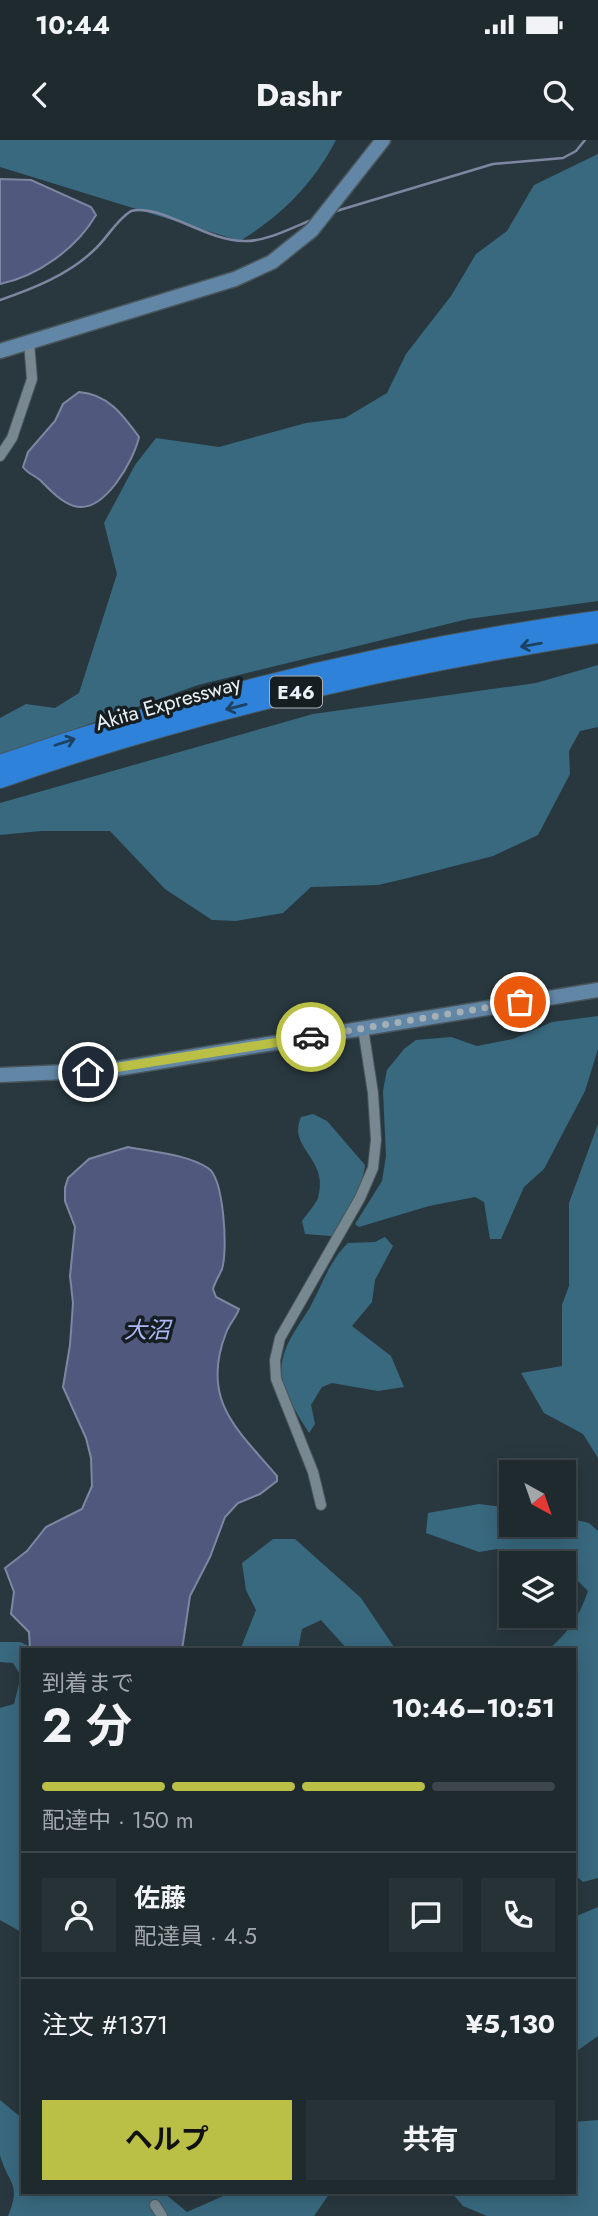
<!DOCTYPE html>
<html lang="ja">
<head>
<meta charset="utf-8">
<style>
  :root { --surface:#1f2a2f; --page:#273237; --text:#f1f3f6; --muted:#a1a7aa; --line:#3c464b; --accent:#bac045 }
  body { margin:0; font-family:Jost,"Noto Sans JP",sans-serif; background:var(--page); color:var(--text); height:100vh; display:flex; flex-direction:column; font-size:26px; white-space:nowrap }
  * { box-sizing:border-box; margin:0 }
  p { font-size:23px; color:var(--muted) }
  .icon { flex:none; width:38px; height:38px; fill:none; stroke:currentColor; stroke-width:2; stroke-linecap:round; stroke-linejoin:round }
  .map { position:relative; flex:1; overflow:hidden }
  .sheet { position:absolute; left:21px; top:1508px; width:555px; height:546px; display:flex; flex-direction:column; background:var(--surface); border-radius:0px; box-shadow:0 4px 18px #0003,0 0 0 2px var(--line) }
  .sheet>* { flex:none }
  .needle { width:46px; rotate:140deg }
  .tools { position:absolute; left:499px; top:1320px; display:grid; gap:14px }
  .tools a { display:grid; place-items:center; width:77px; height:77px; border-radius:0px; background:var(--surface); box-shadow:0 4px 18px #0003,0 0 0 2px var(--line); font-size:35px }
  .pin { position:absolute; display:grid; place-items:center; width:60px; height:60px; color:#fff; margin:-30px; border:4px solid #fff; border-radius:50%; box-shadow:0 2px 7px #0007 }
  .courier { position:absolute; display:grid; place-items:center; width:70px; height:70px; margin:-35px; border:5px solid #bac045; border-radius:50%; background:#fff; color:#222; box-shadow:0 2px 9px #0007 }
  .head em { font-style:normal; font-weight:700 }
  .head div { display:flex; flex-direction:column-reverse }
  .head { display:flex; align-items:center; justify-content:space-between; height:119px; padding:0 21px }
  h1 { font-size:46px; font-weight:700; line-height:52px }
  .bar { display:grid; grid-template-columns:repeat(4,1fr); gap:10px 7px; align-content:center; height:84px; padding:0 21px }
  .bar i { height:9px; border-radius:5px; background:var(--line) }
  .bar .current { background:var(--accent) }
  .bar p { grid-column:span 4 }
  .line { display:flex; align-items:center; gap:18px; padding:0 21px; border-top:2px solid var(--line) }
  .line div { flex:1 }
  .round { display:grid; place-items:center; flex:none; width:74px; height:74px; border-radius:0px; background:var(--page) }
  .button { display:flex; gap:14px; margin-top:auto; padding:14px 21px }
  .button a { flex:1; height:80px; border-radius:0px; background:var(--accent); color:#111; font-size:28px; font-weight:700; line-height:80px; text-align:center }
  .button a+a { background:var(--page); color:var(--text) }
  .status { display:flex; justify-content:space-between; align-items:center; height:49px; padding:0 35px; background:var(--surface); direction:ltr }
  .status svg { height:19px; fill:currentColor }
  header { display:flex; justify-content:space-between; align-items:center; height:91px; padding:0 21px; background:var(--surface); font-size:32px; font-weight:700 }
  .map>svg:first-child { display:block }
</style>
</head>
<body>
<div class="status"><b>10:44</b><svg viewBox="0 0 49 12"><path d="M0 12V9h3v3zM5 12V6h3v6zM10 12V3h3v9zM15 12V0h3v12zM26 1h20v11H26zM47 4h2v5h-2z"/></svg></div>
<header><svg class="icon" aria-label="back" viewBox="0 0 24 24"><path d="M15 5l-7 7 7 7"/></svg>Dashr<svg class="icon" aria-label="search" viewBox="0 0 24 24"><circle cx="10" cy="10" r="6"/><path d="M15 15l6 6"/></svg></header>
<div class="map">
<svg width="598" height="2076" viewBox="0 0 598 2076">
  <rect width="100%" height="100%" fill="#29383f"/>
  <!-- forest -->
  <g fill="#39697f">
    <path d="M0 0H336C313 44 282 75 240 101L0 27Z"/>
    <polygon points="598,14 598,461 468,479 198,545 0,616 0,578 26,564 55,568 79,553 117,434 104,383 135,325 156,298 219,307 306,283 345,278 387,253 406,214 451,156 476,114 507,91 534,45"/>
    <polygon points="598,525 598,587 580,591 569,611 570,634 538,695 493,716 408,738 378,745 311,747 283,773 236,781 212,780 165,749 110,691 41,691 0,695 0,663 313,574 536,543"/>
    <polygon points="598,876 598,909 585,951 544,1029 524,1047 501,1099 490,1099 484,1062 475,1057 429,1066 359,1087 355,1084 382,1041 386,1016 383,951 387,930 404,909 416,900 451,897 477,906 513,899 552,882"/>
    <path d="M313 974 327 981 365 1025C362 1051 347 1074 332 1096L305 1094 302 1081C307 1074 315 1065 318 1058 330 1018 287 1009 301 977Z"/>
    <polygon points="598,984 598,1318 583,1294 544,1273 521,1233 562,1226 562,1165 569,1146 569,1063"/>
    <path d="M385 1097 393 1106 375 1140 372 1162 352 1186 391 1216 404 1247 378 1251 332 1243 322 1247 311 1265 315 1284 309 1293C300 1278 285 1256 282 1239 278 1211 296 1190 309 1169 322 1146 329 1121 348 1103L375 1102Z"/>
    <path d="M479 1364 511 1368V1384H564V1377L589 1383 598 1391V1738L583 1742 574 1734V1510H548C568 1493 580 1475 588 1451L564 1427V1423H549L497 1409 479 1412 426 1393 428 1373Z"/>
    <polygon points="273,1399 295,1399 361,1458 396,1510 348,1510 321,1480 302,1489 298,1510 240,1510 256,1470 246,1450 242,1423"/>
    <polygon points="0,1502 20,1502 38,1510 23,1510 23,1793 0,1780 0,1568 14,1564 21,1536 13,1523 0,1522"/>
    <polygon points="598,1767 598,1896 574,1913 574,1777"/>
    <path d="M0 1960 23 1979V2053H164L187 2072 230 2053H330L314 2076H8C22 2043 8 2044 0 2015 0 1999 0 1976 0 1960Z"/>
    <polygon points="598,1980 598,2076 487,2076 463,2066 452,2053 574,2053 574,1982"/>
  </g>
  <!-- water -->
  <g fill="#51587e" stroke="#7e86a2" stroke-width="2">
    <path d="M0 39 31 40 91 67 96 75C77 108 38 136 0 144Z"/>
    <path d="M79 252C108 254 123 275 139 297 134 320 104 375 74 366 61 362 49 349 40 340 34 335 28 334 23 327L28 312 55 281 63 264Z"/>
    <path d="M128 1007C153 1012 186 1014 208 1028 224 1038 228 1111 222 1129 219 1136 215 1142 213 1149L216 1157 239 1169C236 1178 229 1184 226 1193 200 1260 237 1289 277 1336V1341L260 1354 238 1363 225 1377 210 1417 190 1456 182 1510H78L69 1507 30 1510 29 1492 11 1474 14 1452 5 1428 27 1411 46 1387 82 1369 92 1346 91 1318 86 1298 63 1247 70 1205 73 1163 70 1136 75 1087 65 1061V1048L68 1038 89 1019Z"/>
  </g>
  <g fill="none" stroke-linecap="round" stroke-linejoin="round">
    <!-- stream -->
    <g stroke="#7e86a2" stroke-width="2.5">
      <polyline points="333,72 493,24 563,18 576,11 585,0"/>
      <path d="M0 160C32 149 68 135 93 111 107 99 115 81 131 71 161 63 206 102 246 101 268 101 293 87 314 79"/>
    </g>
    <!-- street casing -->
    <g stroke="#49565b" stroke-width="12">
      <g id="street">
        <polyline points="0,316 12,298 32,239 29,202"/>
        <polyline points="321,1365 313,1332 276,1239 275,1220 280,1198 360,1058 373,1028 376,1000 373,953 363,888"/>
        <polyline points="155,2065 162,2076"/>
      </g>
    </g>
    <!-- secondary casing -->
    <g stroke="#49565b" stroke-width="17">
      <g id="secondary">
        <polyline points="0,211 235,139 272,122 312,90 383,0"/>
        <polyline points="0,935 109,930 598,850"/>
      </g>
    </g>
    <!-- highway casing -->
    <g stroke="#49565b" stroke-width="20">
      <g id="highway">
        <path d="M0 624C193 557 395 508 598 480"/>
        <path d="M0 639C194 571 395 525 598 494"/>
      </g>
    </g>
    <!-- street -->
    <use href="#street" stroke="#788890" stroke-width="10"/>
    <!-- secondary -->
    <use href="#secondary" stroke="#6286a6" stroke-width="14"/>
    <!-- highway -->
    <use href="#highway" stroke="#2e82d9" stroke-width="18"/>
  </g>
  <!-- one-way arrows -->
  <defs><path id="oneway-shaft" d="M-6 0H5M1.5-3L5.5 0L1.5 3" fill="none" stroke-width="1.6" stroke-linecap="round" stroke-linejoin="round" transform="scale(1.75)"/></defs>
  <g stroke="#1f4161">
    <use href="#oneway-shaft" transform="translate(531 505) rotate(170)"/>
    <use href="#oneway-shaft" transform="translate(236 567) rotate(166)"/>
    <use href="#oneway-shaft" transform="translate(65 602) rotate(-18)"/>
  </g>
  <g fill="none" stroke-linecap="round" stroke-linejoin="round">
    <!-- done -->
    <polyline stroke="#a5b0b6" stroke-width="7" stroke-dasharray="0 12.6" points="311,897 520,862"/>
    <!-- route -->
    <polyline stroke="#bac045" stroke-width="9" points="88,932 311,897"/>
  </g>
  <g text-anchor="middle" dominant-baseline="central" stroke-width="7" stroke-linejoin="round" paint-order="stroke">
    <!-- shield labels -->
    <rect fill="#171e21" stroke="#a9b2b6" stroke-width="2" x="270" y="536.5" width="52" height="31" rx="5"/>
    <g font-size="19" font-weight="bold" fill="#e8f1f6">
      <text x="296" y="552">E46</text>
    </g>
    <!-- street labels -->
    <g font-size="21" fill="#e8f1f6" stroke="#171e21">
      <text transform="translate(168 563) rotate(-16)">Akita Expressway</text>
    </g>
    <!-- water labels -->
    <g font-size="23" font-style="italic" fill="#adb9fa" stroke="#171e21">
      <text x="147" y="1190">大沼</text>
    </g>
  </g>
</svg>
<div class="tools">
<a><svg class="needle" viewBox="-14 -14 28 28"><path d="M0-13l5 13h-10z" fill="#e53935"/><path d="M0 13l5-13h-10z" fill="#a1a7aa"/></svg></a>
<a><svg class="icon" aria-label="layers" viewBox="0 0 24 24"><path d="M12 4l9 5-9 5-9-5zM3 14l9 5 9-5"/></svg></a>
</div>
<div class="pin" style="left:520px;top:862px;background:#ea580c"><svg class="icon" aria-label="bag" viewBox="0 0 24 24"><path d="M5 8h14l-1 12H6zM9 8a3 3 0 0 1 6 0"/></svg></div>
<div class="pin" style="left:88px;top:932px;background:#1f2937"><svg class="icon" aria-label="home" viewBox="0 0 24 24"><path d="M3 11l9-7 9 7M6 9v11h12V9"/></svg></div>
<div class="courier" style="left:311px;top:897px"><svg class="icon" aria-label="car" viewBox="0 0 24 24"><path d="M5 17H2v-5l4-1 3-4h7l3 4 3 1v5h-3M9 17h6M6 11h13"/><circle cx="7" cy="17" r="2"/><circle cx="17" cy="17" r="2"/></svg></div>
<section class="sheet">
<div class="head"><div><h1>2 分</h1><p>到着まで</p></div><em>10:46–10:51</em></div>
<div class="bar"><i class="current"></i><i class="current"></i><i class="current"></i><i></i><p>配達中 · 150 m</p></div>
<div class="line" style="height:126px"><a class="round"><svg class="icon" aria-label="person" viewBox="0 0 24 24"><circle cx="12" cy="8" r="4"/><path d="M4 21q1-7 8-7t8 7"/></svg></a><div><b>佐藤</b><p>配達員 · 4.5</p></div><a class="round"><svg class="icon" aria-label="chat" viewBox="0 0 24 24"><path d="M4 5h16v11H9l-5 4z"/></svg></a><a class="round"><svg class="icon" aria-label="phone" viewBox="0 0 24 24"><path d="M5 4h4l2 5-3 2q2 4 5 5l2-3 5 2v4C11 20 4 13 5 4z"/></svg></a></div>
<div class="line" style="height:91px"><div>注文 #1371</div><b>¥5,130</b></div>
<div class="button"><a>ヘルプ</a><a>共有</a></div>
</section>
</div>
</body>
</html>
